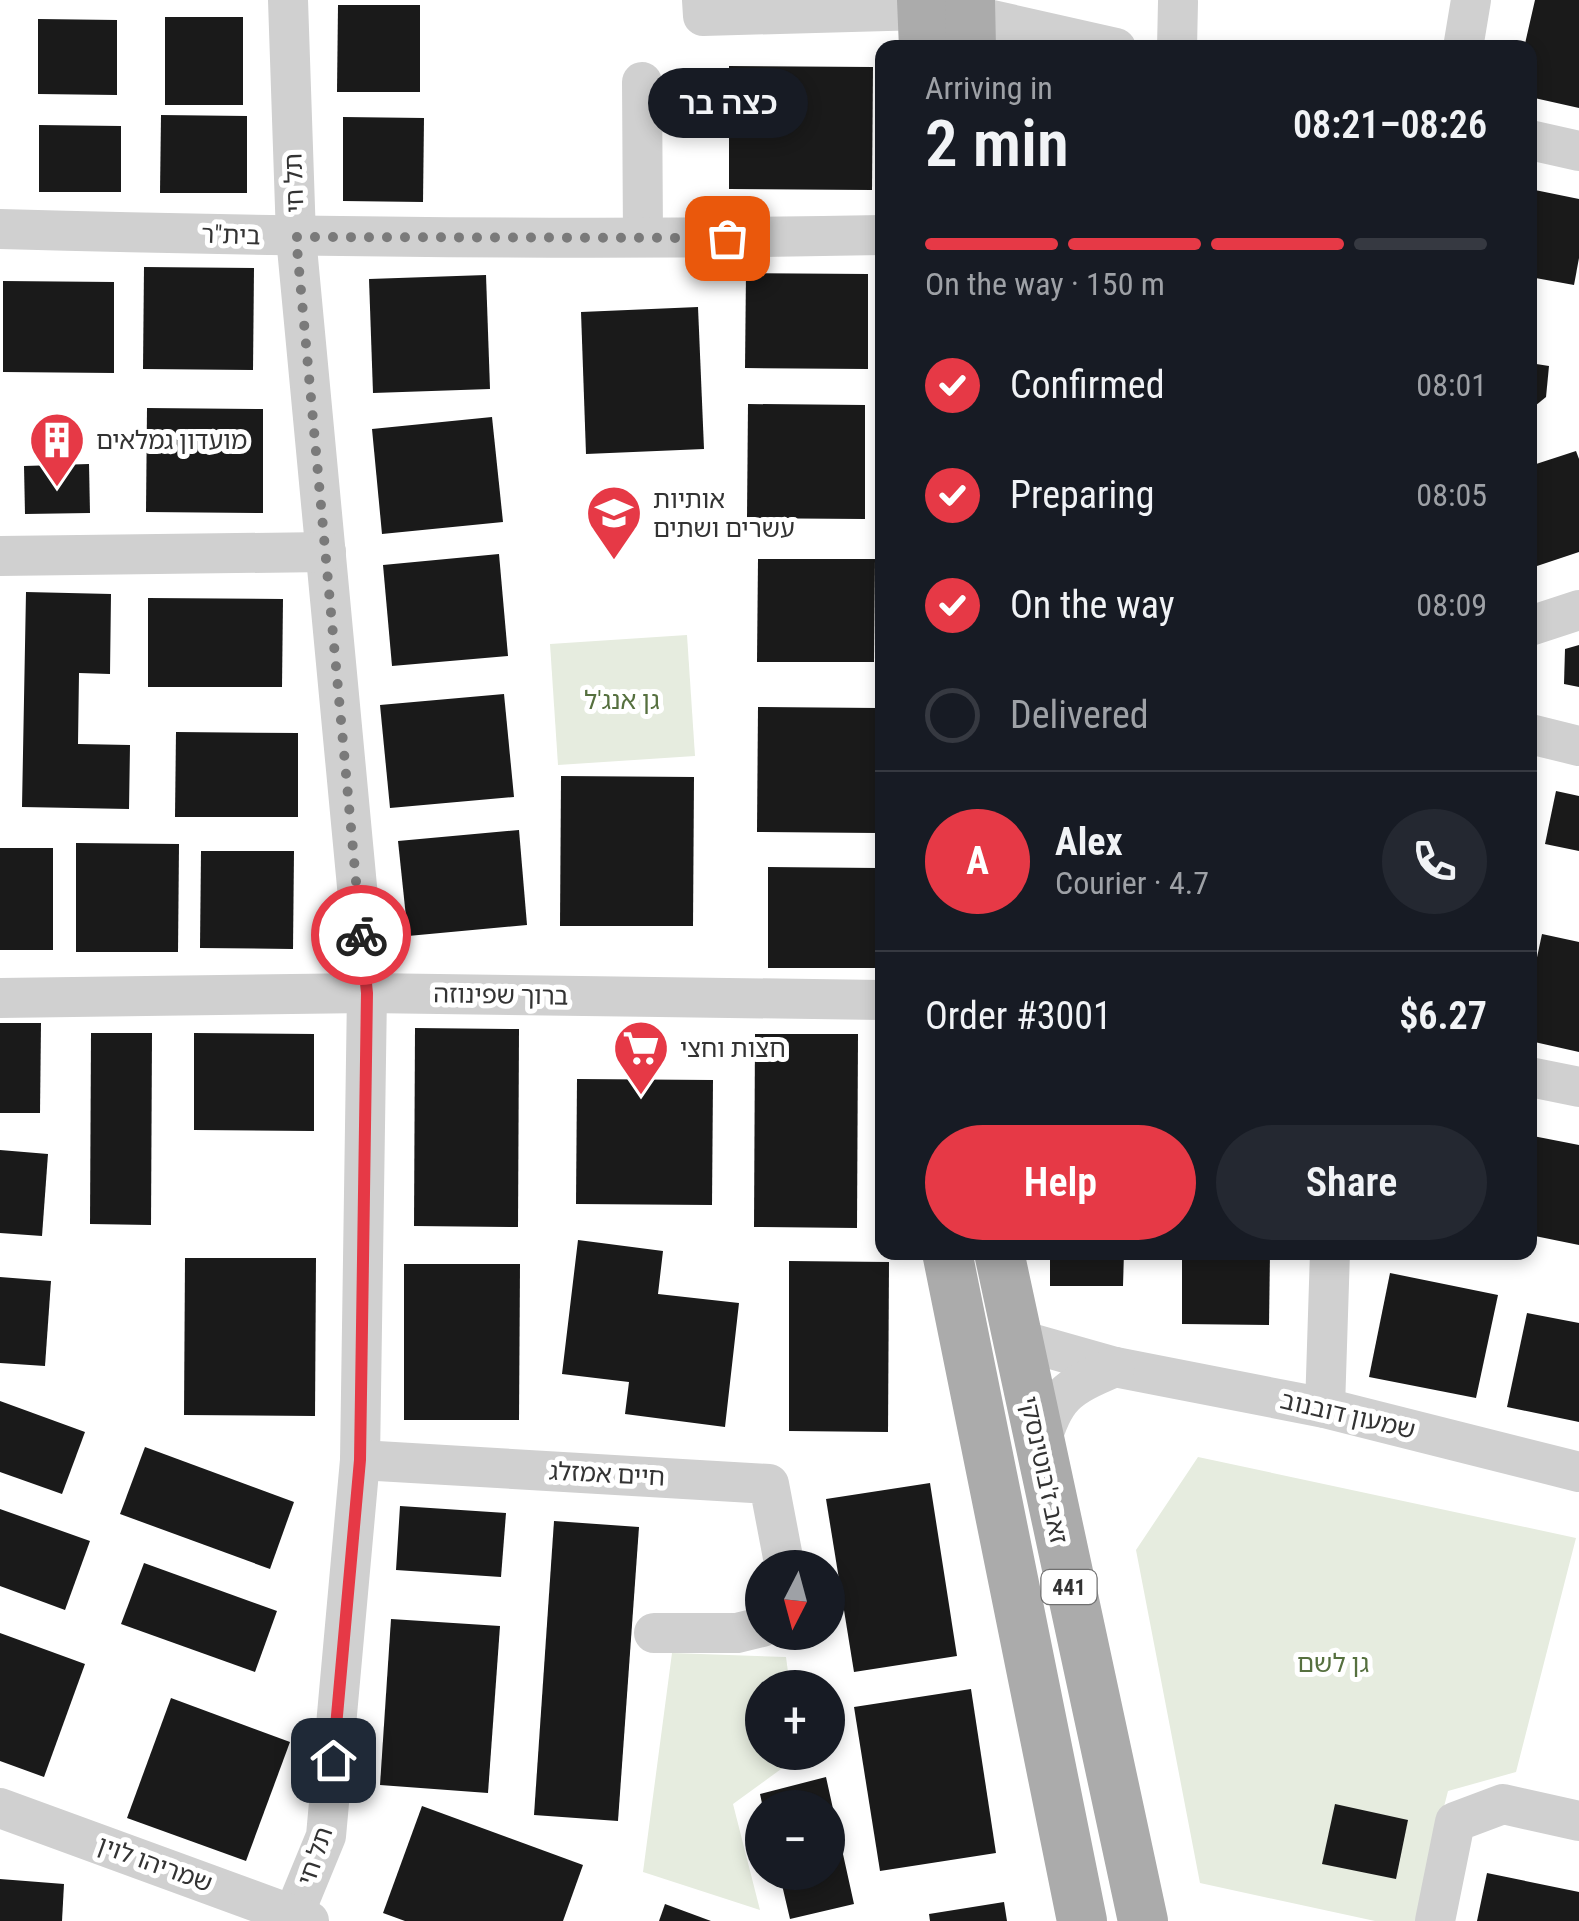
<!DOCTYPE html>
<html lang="en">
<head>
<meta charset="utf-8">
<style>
  :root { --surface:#171b24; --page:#242831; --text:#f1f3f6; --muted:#9ea1a6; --line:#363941; --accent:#e63946 }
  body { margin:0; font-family:"Roboto Condensed","Noto Sans Hebrew",sans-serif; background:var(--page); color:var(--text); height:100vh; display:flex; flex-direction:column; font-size:38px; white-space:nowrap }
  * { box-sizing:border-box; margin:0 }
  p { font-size:32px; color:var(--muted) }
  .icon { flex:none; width:55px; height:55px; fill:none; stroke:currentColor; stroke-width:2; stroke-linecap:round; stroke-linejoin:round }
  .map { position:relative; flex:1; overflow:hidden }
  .side { position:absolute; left:875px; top:40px; width:662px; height:1220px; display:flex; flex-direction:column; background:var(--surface); border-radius:20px; box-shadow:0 5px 15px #0003 }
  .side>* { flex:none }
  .needle { width:65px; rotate:186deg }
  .controls { position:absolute; left:745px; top:1550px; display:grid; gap:20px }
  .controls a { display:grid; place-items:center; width:100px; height:100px; border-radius:50%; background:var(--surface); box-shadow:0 5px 15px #0003; font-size:50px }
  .pin { position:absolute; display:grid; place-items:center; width:85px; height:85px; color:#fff; margin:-42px; border-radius:20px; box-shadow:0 5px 15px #0006 }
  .courier { position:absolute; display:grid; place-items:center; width:100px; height:100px; margin:-50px; border:8px solid #e63946; border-radius:50%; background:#fff; color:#222; box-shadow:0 2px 12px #0007 }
  .bubble { position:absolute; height:70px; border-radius:35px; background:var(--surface); box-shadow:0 5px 15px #0003; font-size:32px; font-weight:600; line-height:70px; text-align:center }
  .head em { font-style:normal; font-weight:600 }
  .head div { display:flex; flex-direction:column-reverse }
  .head { display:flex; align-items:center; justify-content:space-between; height:170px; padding:0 50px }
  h1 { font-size:65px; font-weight:600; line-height:75px }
  .bar { display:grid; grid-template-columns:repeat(4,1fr); gap:15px 10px; align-content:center; height:120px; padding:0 50px }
  .bar i { height:12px; border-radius:8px; background:var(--line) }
  .bar .current { background:var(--accent) }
  .bar p { grid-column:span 4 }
  .line { display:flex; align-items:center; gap:25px; padding:0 50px; border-top:2px solid var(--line) }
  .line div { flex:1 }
  .round { display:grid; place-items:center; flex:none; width:105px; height:105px; border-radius:52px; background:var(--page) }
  ol { padding:0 50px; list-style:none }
  li { display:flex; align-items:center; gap:30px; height:110px }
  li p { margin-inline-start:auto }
  li .icon { padding:10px; border-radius:50%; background:var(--accent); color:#fff; stroke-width:4 }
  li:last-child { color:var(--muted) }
  li i { width:55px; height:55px; border:5px solid var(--line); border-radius:50% }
  .primary-button { display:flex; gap:20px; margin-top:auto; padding:20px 50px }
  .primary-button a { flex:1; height:115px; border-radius:60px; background:var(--accent); color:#fff; font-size:40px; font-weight:600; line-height:115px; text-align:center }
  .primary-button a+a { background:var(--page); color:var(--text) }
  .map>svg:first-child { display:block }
</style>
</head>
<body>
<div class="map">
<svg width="1579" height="1921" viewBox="0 0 1579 1921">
  <rect width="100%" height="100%" fill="#fff"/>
  <!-- green -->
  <g fill="#e6ecdf">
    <polygon points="687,635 695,756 558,765 550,644"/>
    <polygon points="1198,1457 1576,1538 1516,1772 1448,1791 1415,1921 1375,1921 1200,1883 1136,1550"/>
    <polygon points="672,1653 786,1657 790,1687 762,1688 762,1752 798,1753 799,1756 733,1804 760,1910 643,1872"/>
  </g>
  <!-- building -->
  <g fill="#1a1a1a">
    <polygon points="1535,0 1579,0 1579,108 1530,97 1530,48 1524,48"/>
    <polygon points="338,5 420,5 420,92 337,92"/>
    <rect x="165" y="17" width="78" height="88"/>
    <polygon points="38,19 117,20 117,95 38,94"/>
    <polygon points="729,66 873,67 872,190 729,189"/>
    <polygon points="161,115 247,116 247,193 160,193"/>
    <polygon points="343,117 424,118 423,202 343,201"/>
    <polygon points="39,125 121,126 121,192 39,192"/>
    <polygon points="1530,189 1579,199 1579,258 1574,285 1530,277"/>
    <polygon points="144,267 254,268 253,370 143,369"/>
    <polygon points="746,273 868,274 868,369 745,368"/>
    <polygon points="486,275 490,389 373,393 369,279"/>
    <polygon points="3,281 114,282 114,373 3,372"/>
    <polygon points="698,307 704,449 586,454 581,312"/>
    <polygon points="1530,363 1549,366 1546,397 1530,410"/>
    <polygon points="748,404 865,405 865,519 747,518"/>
    <polygon points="147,408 263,409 263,513 146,512"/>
    <polygon points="492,417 503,522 382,534 372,429"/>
    <polygon points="1576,451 1579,459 1579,552 1531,568 1530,466"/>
    <polygon points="89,464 90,513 25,514 24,466"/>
    <polygon points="499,554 508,656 392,666 383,565"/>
    <polygon points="758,559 875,559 874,662 757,662"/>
    <polygon points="26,592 111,594 110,674 79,673 78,744 130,745 129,809 22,807"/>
    <polygon points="148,598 283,599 282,687 148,687"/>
    <polygon points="1579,645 1579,687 1564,684 1565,649"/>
    <polygon points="504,694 514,797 390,808 380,705"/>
    <polygon points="758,707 878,708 877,833 757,832"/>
    <polygon points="176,732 298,733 298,817 175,817"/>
    <polygon points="561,776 694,777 693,926 560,926"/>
    <polygon points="1556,791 1579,796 1579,851 1545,844"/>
    <polygon points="519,830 527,925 408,936 398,841"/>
    <polygon points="76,843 179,844 178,952 76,952"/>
    <rect x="0" y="848" width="53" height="102"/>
    <polygon points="201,851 294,851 293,949 200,948"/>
    <polygon points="768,867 878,868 878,968 768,968"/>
    <polygon points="1542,934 1579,942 1579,1052 1530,1041 1530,990"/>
    <polygon points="0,1023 41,1023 40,1113 0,1113"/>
    <polygon points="415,1028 519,1029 518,1227 414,1226"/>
    <polygon points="91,1033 152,1033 151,1225 90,1224"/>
    <polygon points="194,1033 314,1034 314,1131 194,1130"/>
    <polygon points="755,1034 858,1034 857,1228 754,1227"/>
    <polygon points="577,1079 713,1080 712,1205 576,1204"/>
    <polygon points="1533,1136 1579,1145 1579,1245 1530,1235 1530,1151"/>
    <polygon points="0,1150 48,1154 42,1236 0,1233"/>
    <polygon points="578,1240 663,1251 658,1294 739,1303 725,1427 625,1414 629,1382 562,1374"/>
    <polygon points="1050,1252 1124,1252 1123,1286 1050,1286"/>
    <polygon points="1182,1252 1270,1252 1269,1325 1182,1324"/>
    <polygon points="185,1258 316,1258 315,1416 184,1415"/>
    <polygon points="789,1261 889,1262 888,1432 789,1431"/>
    <polygon points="404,1264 520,1264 519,1420 404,1420"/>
    <polygon points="1390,1273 1498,1295 1476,1398 1369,1377"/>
    <polygon points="0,1277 51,1281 45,1366 0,1363"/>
    <polygon points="1527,1313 1579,1323 1579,1422 1507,1407"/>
    <polygon points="0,1401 85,1432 62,1494 0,1472"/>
    <polygon points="145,1447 294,1502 270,1569 120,1514"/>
    <polygon points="930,1483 957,1656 854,1672 826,1499"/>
    <polygon points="400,1506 506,1513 501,1577 396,1570"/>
    <polygon points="0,1509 90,1541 65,1610 0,1586"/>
    <polygon points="554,1521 639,1527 618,1821 534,1815"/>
    <polygon points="144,1563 277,1611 255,1672 121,1624"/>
    <polygon points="391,1619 500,1626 488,1793 380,1785"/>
    <polygon points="0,1633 85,1664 44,1777 0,1761"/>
    <polygon points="971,1689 996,1853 880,1871 854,1707"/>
    <polygon points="171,1698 290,1742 246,1861 127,1818"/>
    <polygon points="826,1777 854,1904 790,1919 779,1872 828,1872 828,1808 763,1808 760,1794"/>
    <polygon points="1335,1804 1408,1820 1396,1879 1322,1864"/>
    <polygon points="422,1806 583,1865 563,1921 405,1921 383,1913"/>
    <polygon points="1487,1873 1579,1892 1579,1921 1477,1921"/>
    <polygon points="0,1879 64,1884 62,1921 0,1921"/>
    <polygon points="1004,1902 1007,1921 930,1921 929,1914"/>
    <polygon points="665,1904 711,1921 659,1921"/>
  </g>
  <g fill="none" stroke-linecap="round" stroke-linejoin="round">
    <!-- minor -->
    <g stroke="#d0d0d0" stroke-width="40">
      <polyline points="288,0 296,237 367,993 360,1460 326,1836 291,1921"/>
      <polyline points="702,0 703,16 923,10 970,15 1116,48"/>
      <polyline points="1177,48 1178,2"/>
      <polyline points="1463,48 1471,0"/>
      <polyline points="642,82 643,237"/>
      <polyline points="1530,140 1579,151"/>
      <path d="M0 229C294 237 588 241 882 235"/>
      <polyline points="0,556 326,552"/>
      <polyline points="1530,626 1579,610"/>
      <polyline points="1530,734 1579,746"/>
      <polyline points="0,998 367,993 882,1000"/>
      <polyline points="1530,1077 1579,1087"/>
      <polyline points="1016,1339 1115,1367 1325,1408 1579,1472"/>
      <polyline points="1325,1408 1330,1252"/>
      <path d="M1039 1448C1055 1395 1065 1388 1115 1367"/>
      <polyline points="360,1460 769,1484 785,1568"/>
      <polyline points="654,1633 737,1633 762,1627"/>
      <polyline points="0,1808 309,1921"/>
      <polyline points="1435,1921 1455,1822 1503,1804 1579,1821"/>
    </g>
    <!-- major -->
    <g stroke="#ababab" stroke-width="50">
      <polyline points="922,0 924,48"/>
      <polyline points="970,0 971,48"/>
      <polyline points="947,1252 1082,1921"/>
      <polyline points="999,1252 1143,1921"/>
    </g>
  </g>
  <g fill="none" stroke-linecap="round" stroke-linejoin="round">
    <!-- done -->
    <polyline stroke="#7a7a7a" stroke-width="10" stroke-dasharray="0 18" points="361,935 296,237 727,238"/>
    <!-- route -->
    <polyline stroke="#e63946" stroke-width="12" points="333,1760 360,1460 367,993 361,935"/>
  </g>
  <!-- icons -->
  <defs>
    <g id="building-pin" transform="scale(2.875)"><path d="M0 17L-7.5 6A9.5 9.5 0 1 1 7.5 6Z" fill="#e63946" stroke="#fff"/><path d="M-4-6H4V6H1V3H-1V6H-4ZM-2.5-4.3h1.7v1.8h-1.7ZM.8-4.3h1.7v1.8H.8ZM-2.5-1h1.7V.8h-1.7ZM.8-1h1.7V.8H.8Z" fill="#fff"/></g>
    <g id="school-pin" transform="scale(2.875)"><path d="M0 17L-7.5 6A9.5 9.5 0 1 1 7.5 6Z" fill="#e63946" stroke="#fff"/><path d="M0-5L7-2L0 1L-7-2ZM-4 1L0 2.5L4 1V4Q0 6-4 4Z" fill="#fff"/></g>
    <g id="supermarket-pin" transform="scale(2.875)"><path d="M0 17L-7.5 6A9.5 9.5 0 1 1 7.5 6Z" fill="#e63946" stroke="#fff"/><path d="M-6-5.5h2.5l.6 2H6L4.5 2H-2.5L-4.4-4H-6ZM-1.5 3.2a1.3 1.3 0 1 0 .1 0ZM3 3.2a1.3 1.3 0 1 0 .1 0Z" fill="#fff"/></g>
  </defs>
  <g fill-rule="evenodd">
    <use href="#building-pin" x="57" y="440"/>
    <use href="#school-pin" x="614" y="513"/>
    <use href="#supermarket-pin" x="641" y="1048"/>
  </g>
  <g text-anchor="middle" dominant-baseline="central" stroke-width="10" stroke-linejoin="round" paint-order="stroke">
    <!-- shield labels -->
    <rect fill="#fff" stroke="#707070" stroke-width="2.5" x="1041.5" y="1570" width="55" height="34" rx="8"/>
    <g font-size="22" font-weight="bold" fill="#333">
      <text x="1069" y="1587">441</text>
    </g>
    <!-- street labels -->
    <g font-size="25" fill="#333" stroke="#fff">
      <text transform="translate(294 183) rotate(-92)">תל חי</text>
      <text transform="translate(231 235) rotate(2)">בית"ר</text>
      <text transform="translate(501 995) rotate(1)">ברוך שפינוזה</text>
      <text transform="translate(1348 1415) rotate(13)">שמעון דובנוב</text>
      <text transform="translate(1044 1470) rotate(78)">זאב ז'בוטינסקי</text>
      <text transform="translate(607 1474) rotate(3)">חיים אמזלג</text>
      <text transform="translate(315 1856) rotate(-71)">תל חי</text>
      <text transform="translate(155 1864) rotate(20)">שמריהו לוין</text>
    </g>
    <!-- poi labels -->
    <g font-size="25" fill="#333" stroke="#fff" text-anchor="start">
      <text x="96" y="440">מועדון גמלאים</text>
      <text x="653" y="499">אותיות<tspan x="653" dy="29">עשרים ושתים</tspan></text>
      <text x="680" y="1048">חצות וחצי</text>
    </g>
    <!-- park labels -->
    <g font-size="25" fill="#56703f" stroke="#fff">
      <text x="622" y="700">גן אנג'ל</text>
      <text x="1333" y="1663">גן לשם</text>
    </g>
  </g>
</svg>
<div class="controls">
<a><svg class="needle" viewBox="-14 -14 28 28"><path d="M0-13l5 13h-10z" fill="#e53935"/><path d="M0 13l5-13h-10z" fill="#9ea1a6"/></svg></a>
<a>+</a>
<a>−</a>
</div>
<div class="pin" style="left:727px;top:238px;background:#ea580c"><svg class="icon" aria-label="bag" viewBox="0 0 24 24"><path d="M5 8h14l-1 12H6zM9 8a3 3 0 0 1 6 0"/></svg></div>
<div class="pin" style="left:333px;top:1760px;background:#1f2937"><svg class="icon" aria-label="home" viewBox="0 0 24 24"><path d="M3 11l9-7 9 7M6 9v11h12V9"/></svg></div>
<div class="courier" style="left:361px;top:935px"><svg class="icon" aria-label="bike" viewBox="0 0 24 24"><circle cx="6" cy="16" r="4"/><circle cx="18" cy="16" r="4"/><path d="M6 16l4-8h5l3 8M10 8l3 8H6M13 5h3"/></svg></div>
<div class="bubble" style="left:648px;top:68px;width:160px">כצה בר</div>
<section class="side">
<div class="head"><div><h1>2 min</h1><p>Arriving in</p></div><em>08:21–08:26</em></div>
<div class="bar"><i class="current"></i><i class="current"></i><i class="current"></i><i></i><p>On the way · 150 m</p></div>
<ol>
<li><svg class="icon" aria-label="check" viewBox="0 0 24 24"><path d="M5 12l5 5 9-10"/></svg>Confirmed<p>08:01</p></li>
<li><svg class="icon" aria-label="check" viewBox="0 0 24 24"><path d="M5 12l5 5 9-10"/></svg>Preparing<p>08:05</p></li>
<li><svg class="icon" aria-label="check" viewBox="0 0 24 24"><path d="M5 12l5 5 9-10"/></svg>On the way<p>08:09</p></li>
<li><i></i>Delivered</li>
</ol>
<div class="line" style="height:180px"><b class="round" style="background:var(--accent);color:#fff">A</b><div><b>Alex</b><p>Courier · 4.7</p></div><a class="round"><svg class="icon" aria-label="phone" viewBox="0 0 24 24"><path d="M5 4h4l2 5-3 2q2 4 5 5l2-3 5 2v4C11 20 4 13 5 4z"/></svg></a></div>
<div class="line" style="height:130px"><div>Order #3001</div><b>$6.27</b></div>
<div class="primary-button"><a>Help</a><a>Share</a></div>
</section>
</div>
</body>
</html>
